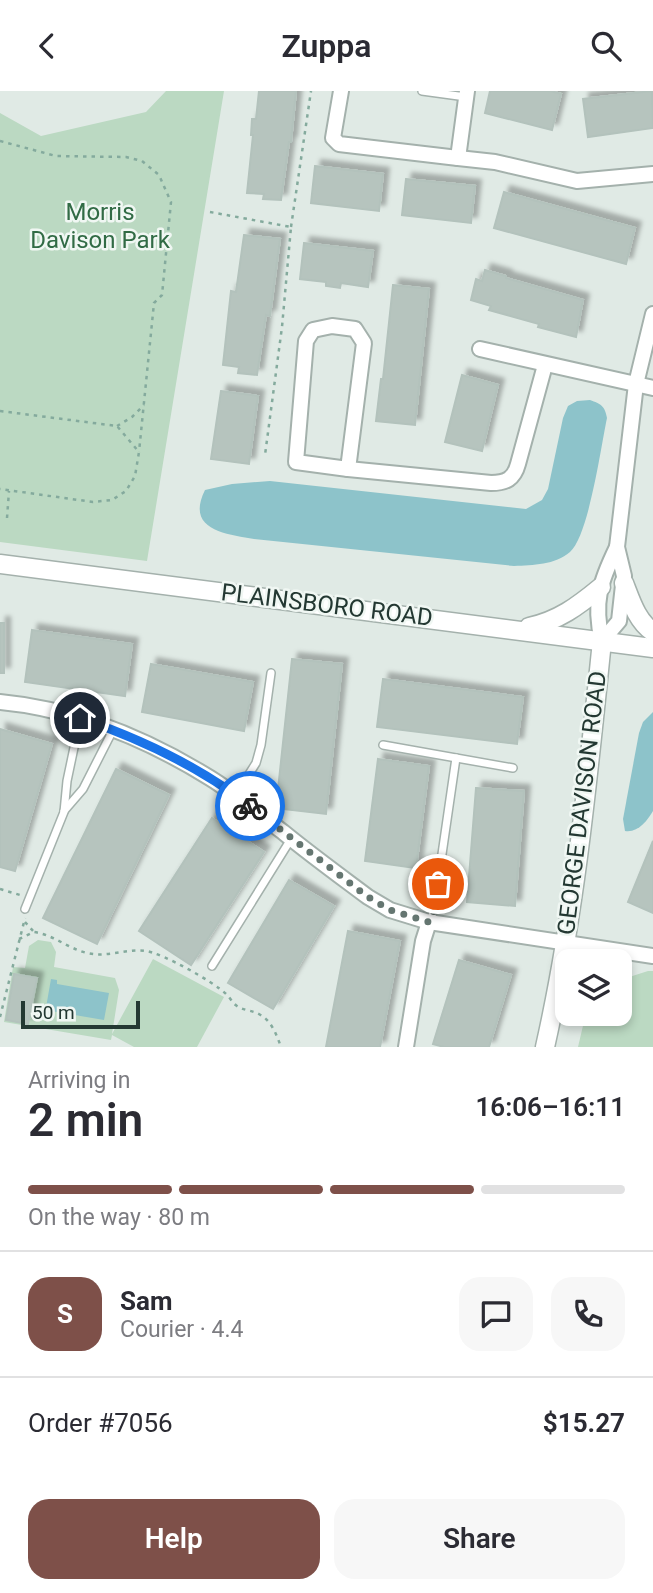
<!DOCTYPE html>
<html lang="en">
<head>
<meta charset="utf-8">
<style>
  :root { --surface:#fff; --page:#f7f7f7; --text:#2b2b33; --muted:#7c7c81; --line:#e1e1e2; --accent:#7e5049 }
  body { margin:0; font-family:Roboto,sans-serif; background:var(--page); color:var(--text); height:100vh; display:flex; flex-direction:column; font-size:26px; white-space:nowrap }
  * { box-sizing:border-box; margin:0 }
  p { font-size:23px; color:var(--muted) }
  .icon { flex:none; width:38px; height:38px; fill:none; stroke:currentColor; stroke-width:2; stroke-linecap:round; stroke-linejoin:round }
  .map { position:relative; height:956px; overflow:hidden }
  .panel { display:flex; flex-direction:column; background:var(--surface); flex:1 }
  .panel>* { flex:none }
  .controls { position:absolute; left:555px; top:858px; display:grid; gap:14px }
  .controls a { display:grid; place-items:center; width:77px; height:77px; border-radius:14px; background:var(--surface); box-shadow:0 4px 10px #0003; font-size:35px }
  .scale { position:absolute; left:21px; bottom:18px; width:119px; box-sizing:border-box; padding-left:7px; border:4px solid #233832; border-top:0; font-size:19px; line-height:24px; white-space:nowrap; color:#233832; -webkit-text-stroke:5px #f0f7f3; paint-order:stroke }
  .pin { position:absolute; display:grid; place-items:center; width:60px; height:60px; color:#fff; margin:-30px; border:4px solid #fff; border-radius:50%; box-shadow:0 2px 7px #0007 }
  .courier { position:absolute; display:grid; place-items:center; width:70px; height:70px; margin:-35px; border:5px solid #1a73e8; border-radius:50%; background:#fff; color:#222; box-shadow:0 2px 9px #0007 }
  .head em { font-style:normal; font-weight:600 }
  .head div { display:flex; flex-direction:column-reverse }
  .head { display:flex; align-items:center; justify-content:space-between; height:119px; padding:0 28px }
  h1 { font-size:46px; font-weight:600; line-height:52px }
  .bar { display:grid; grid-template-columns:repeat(4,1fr); gap:10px 7px; align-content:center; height:84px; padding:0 28px }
  .bar i { height:9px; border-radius:5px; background:var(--line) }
  .bar .active { background:var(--accent) }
  .bar p { grid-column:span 4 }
  .line { display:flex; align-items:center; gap:18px; padding:0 28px; border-top:2px solid var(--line) }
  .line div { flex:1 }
  .round { display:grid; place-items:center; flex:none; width:74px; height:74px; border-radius:21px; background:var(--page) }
  .button { display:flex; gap:14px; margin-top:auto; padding:14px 28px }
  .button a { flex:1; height:80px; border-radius:21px; background:var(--accent); color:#fff; font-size:28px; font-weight:600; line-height:80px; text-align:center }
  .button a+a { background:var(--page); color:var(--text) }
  header { display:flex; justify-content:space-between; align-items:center; height:91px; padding:0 28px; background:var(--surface); font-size:32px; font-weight:600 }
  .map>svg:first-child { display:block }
</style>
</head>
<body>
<header><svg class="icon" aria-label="back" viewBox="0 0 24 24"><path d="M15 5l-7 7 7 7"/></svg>Zuppa<svg class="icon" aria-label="search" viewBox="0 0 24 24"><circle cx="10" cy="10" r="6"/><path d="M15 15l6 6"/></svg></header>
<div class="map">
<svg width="653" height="956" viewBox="0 0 653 956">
  <defs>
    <filter id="shadow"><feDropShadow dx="6" dy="-6" stdDeviation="2" flood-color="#0004"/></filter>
  </defs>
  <rect width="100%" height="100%" fill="#e0eae5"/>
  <!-- green -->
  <g fill="#bbd9c2">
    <polygon points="166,0 224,0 147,470 0,451 0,22 41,45 146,21"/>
    <polygon points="38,849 51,851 56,861 54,876 115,887 119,899 112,943 153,868 224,906 197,956 134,956 112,944 111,949 4,931 13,876 25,877 29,855"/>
    <polygon points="648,880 653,880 653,956 578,956 586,922 620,922 620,889"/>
  </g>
  <!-- water -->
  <g fill="#8dc3ca">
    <path d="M590 309C601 313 605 315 607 327 601 355 589 444 570 461 555 474 533 474 514 475L254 448C226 443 185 439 205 399L232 393 270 390 526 418 542 409 548 398 563 327 568 315 577 310Z"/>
    <path d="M653 621V720C647 730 638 742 625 740L623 728 639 642 643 631Z"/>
    <polygon points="51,888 57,889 57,893 109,902 104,929 51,920 50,923 45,922"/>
  </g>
  <!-- building -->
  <g fill="#b6c4be" stroke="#b3c2bc" stroke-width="2" filter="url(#shadow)">
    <polygon points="259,0 296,0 291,51 289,51 281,109 263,108 264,103 247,102 253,44 251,44 252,28 256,28"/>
    <polygon points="490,0 551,0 561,3 552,39 485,22"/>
    <polygon points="652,0 653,37 588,46 583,8"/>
    <polygon points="315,75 383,83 379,120 311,112"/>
    <polygon points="406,88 475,95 471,132 402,124"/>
    <polygon points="504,101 635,137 626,173 494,137"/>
    <polygon points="244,144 280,148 270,225 266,224 257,284 238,282 239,276 223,274 231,200 236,201"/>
    <polygon points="304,152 373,160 368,196 341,192 340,197 326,195 326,191 300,188"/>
    <polygon points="485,179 506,185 506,187 583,209 576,246 538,236 539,233 489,219 491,215 471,209 476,188 482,190"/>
    <polygon points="393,194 429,198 415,334 376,330 381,288 383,288"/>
    <polygon points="462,284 498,294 482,360 445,351"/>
    <polygon points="221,300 258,305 249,373 211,368"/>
    <rect x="0" y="532" width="4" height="50"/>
    <polygon points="32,539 132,553 125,605 25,591"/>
    <polygon points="292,568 342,573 326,723 276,717"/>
    <polygon points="151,573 253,591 244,640 142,621"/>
    <polygon points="383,588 523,606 517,653 377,636"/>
    <polygon points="0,638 52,653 15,780 0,776"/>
    <polygon points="378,668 429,675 416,777 365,770"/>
    <polygon points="116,678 169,704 97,853 43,827"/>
    <polygon points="476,697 524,700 515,815 467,811"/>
    <polygon points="212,727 264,761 191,874 139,840"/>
    <polygon points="653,750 653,822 628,811"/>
    <polygon points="289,789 334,815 273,918 228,892"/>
    <polygon points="348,840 400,850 380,956 326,956"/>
    <polygon points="459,869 511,884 489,956 444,956 433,953"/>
    <polygon points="14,883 37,887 28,933 6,929"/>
  </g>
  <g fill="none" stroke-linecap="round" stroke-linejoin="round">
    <!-- service casing -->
    <g stroke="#a4b1ac" stroke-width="10">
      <g id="service">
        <polyline points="422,0 466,6"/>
        <polyline points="383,654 513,677"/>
        <polyline points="236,704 256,672 261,654 271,582"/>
        <polyline points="64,720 83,698 113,639"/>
        <polyline points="25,818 64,721 67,690 80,628"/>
        <polyline points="430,831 434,818 456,667"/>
        <polyline points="212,875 291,748"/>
      </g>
    </g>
    <!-- minor casing -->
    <g stroke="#a4b1ac" stroke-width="18">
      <g id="minor">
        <polyline points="341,0 333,47 339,53 458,67 467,0"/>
        <polyline points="458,67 495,71 577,90 653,83"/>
        <polygon points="332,235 355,238 364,252 348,378 296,371 306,250 313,239"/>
        <polyline points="480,258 653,297"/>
        <path d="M348 378 491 392C506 392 514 388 518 373L545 274"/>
        <polyline points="602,550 619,530 624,485 617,456 636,293 653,223"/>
        <path d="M602 550C593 511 600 491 617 456"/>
        <path d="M0 611C74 618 147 648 210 687 236 703 259 723 283 741 311 764 340 785 368 806L390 819 429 831 653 865"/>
        <polyline points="406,956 423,850 429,831"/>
      </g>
    </g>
    <!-- tertiary casing -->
    <g stroke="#a4b1ac" stroke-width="21">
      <g id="tertiary">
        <polyline points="0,473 653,557"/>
        <path d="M624 492C631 510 637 530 653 541"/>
        <path d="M529 536C558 530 578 515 601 496"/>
        <path d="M545 956C575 823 588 686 602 550"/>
      </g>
    </g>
    <!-- path -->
    <g stroke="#84aa9d" stroke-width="2.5" stroke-dasharray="3.5 5" stroke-linecap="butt">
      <polyline points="0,50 56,65 126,66 142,70 159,84 171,111 162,204 154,212 139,361"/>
      <polyline points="210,121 291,136 282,236 265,364"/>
      <polyline points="291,136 311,0"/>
      <polyline points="0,320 117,335 139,361 135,385 126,400 112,409 93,411 0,398"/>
      <polyline points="117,335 132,326 144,314"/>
      <polyline points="7,427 9,400"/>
      <polyline points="0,798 20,804"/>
      <polyline points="25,831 34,841"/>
      <path d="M19 848 34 841C54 844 67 857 87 862 107 867 127 857 146 860 162 862 214 891 226 903 230 906 232 912 237 915 244 920 254 919 262 925 272 931 277 945 281 956"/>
      <polyline points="0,926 25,827"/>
    </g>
    <!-- service -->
    <use href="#service" stroke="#fff" stroke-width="7"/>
    <!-- minor -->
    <use href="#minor" stroke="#fff" stroke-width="14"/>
    <!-- tertiary -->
    <use href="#tertiary" stroke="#fff" stroke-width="18"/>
  </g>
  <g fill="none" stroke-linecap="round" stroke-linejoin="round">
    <!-- done -->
    <polyline stroke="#657671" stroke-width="7" stroke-dasharray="0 12.6" points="250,715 368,806 390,819 429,831 435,818 438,793"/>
    <!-- route -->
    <path stroke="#1a73e8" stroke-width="9" d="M80 627C141 648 199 675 250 715"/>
  </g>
  <g text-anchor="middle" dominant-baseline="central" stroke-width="5" stroke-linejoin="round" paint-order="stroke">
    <!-- park labels -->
    <g font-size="24" fill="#316b45" stroke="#f0f7f3">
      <text x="100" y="121">Morris<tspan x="100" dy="28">Davison Park</tspan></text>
    </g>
    <!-- street labels -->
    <g font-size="24" fill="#233832" stroke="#f0f7f3">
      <text transform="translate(327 514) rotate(7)">PLAINSBORO ROAD</text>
      <text transform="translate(582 712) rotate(-83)">GEORGE DAVISON ROAD</text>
    </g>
  </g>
</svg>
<div class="controls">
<a><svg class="icon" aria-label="layers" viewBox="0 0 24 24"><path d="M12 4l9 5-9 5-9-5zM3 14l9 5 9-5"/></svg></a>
</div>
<div class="scale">50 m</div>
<div class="pin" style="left:438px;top:793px;background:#ea580c"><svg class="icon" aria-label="bag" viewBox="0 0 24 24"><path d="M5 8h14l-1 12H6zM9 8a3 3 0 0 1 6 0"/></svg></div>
<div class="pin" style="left:80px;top:627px;background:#1f2937"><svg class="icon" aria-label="home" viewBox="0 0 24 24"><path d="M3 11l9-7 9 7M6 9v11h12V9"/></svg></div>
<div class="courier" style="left:250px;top:715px"><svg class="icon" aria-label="bike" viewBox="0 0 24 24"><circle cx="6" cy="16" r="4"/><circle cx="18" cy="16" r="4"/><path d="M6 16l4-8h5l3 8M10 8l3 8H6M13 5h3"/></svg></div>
</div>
<section class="panel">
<div class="head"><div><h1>2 min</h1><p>Arriving in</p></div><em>16:06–16:11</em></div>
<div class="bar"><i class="active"></i><i class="active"></i><i class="active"></i><i></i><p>On the way · 80 m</p></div>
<div class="line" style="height:126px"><b class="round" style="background:var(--accent);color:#fff">S</b><div><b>Sam</b><p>Courier · 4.4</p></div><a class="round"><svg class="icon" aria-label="chat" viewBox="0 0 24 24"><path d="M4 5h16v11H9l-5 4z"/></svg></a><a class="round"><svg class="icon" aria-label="phone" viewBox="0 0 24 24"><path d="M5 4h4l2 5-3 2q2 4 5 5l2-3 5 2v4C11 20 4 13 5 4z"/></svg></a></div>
<div class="line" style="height:91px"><div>Order #7056</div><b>$15.27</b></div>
<div class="button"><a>Help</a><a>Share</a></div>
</section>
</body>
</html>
